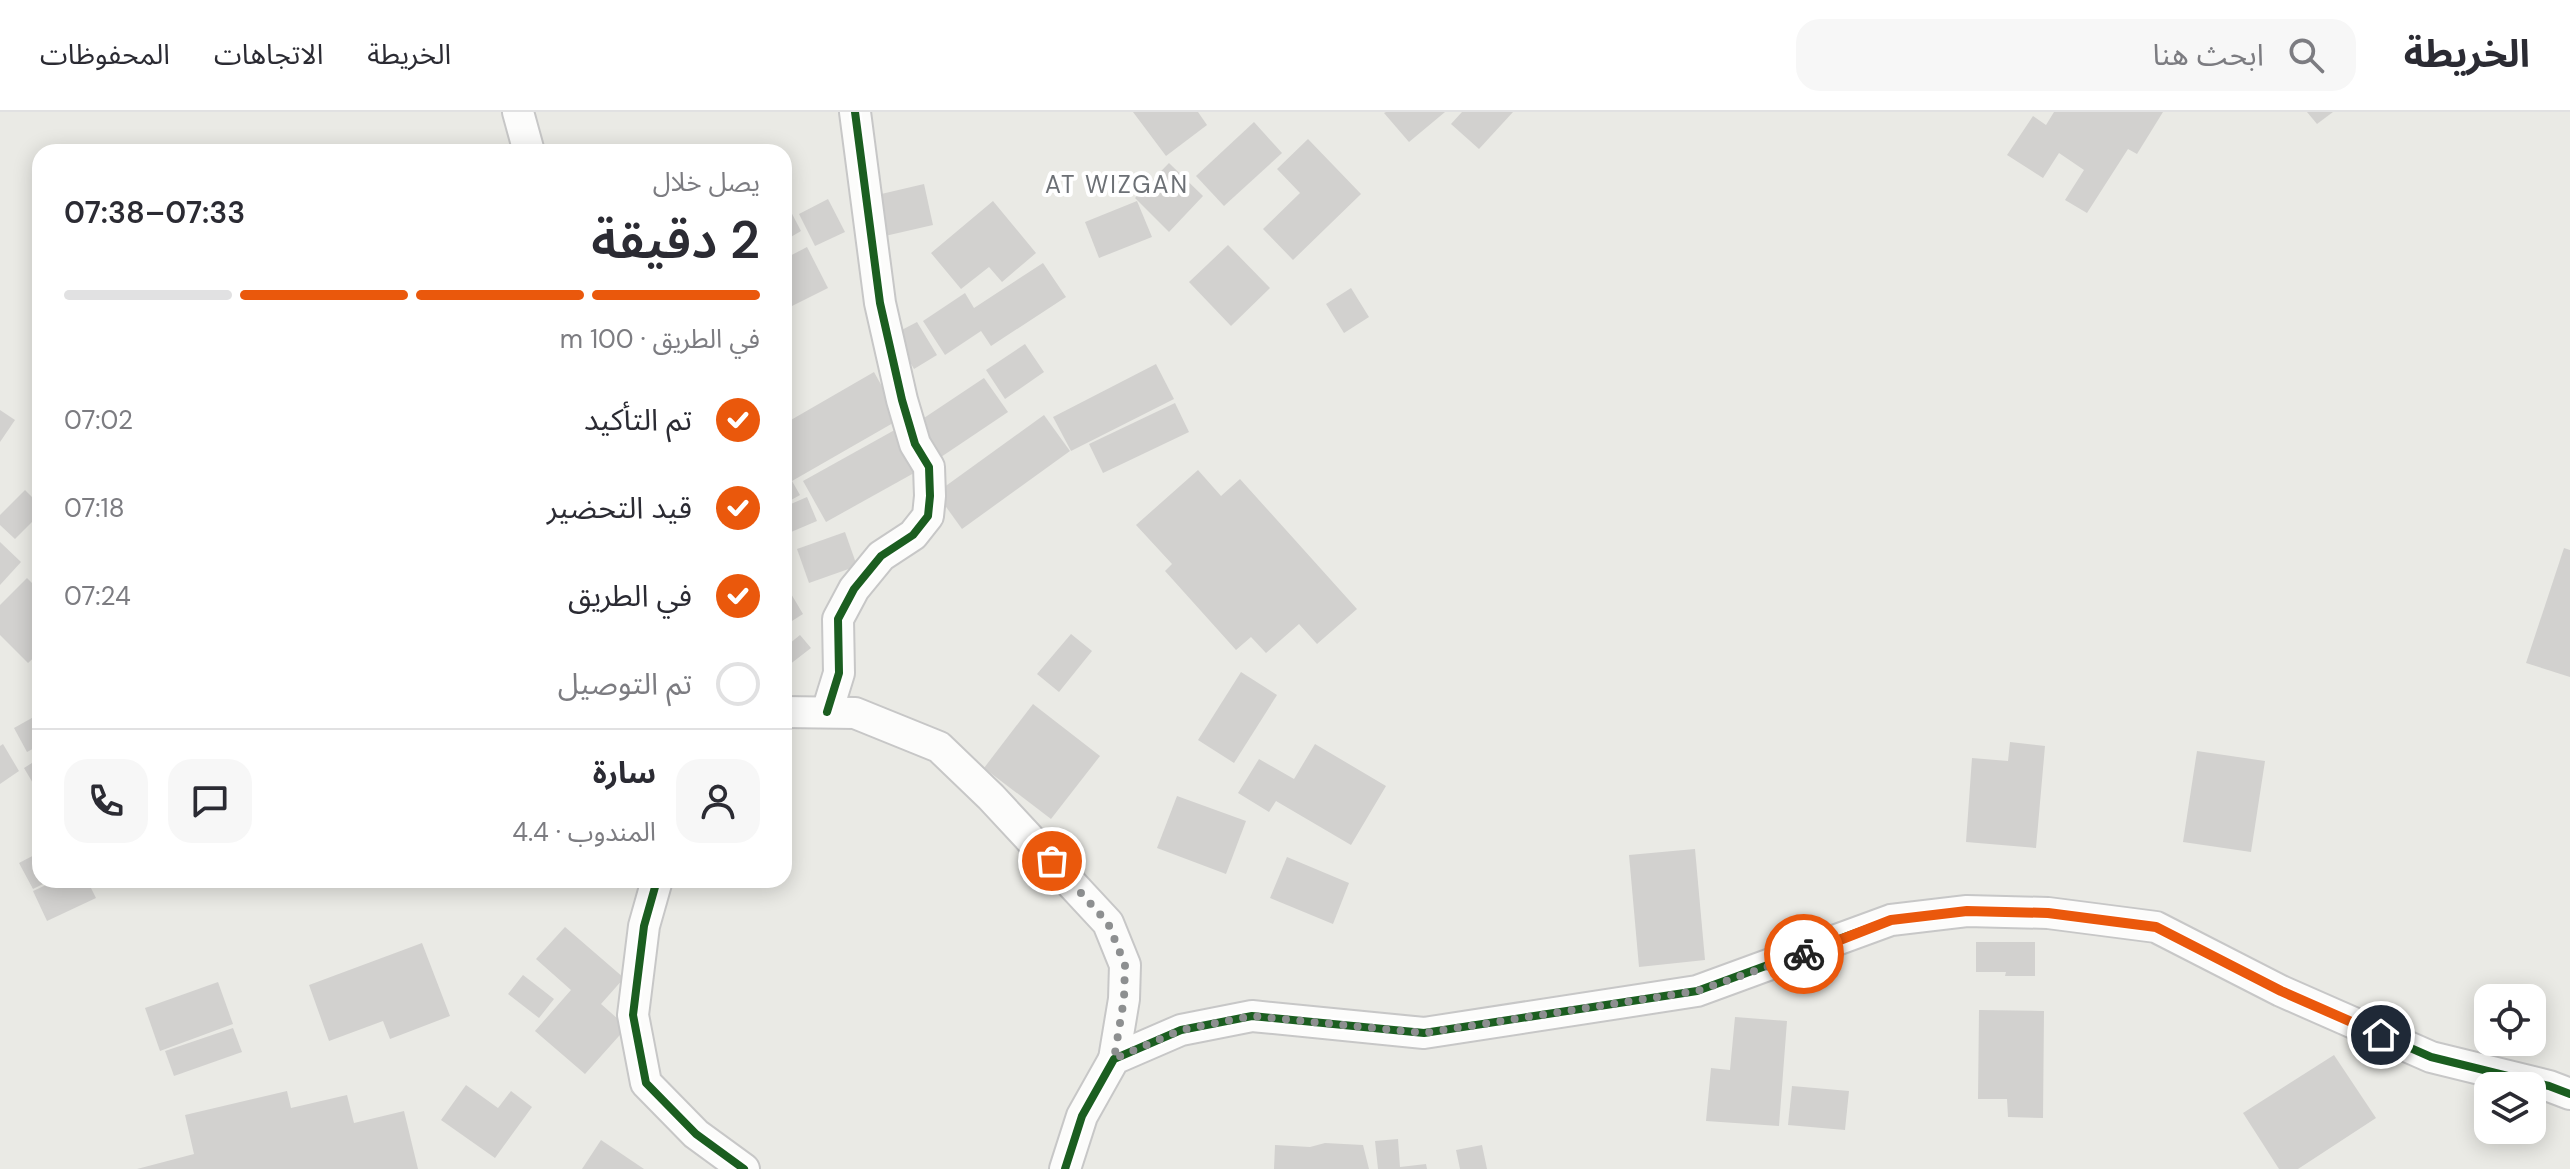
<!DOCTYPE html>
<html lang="ar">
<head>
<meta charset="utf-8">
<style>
  :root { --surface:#fff; --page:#f7f7f7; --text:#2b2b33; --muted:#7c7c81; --line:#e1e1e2; --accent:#ea580c }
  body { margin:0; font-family:"DM Sans","Noto Sans Arabic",sans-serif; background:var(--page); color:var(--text); direction:rtl; height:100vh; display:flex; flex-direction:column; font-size:30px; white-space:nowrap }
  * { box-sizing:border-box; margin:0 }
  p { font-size:26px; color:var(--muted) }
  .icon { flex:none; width:44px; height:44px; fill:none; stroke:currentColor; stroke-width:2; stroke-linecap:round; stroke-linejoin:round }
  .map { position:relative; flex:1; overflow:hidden; direction:ltr }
  .sheet { position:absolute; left:32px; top:32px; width:760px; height:744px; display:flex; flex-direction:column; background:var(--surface); border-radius:24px; box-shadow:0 4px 20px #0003; direction:rtl }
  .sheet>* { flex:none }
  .controls { position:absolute; left:2474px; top:872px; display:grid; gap:16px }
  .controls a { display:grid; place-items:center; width:72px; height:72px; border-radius:16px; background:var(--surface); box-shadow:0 4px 20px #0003; font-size:40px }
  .pin { position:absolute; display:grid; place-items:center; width:68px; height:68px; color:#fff; margin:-34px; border:4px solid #fff; border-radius:50%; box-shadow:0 2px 8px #0007 }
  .courier { position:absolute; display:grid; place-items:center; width:80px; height:80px; margin:-40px; border:6px solid #ea580c; border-radius:50%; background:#fff; color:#222; box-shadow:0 2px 10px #0007 }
  .overview em { font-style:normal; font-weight:600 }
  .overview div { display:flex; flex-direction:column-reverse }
  .overview { display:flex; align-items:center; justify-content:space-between; height:136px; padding:0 32px }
  h1 { font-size:52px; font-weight:600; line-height:60px }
  .bar { display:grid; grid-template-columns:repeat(4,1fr); gap:12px 8px; align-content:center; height:96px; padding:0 32px }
  .bar i { height:10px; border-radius:6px; background:var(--line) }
  .bar .selected { background:var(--accent) }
  .bar p { grid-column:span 4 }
  .line { display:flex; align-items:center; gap:20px; padding:0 32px; border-top:2px solid var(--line) }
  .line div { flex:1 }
  .round { display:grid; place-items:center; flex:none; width:84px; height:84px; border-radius:24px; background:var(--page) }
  ol { padding:0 32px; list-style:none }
  li { display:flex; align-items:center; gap:24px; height:88px }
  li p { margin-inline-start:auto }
  li .icon { padding:8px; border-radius:50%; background:var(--accent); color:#fff; stroke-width:4 }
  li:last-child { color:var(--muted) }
  li i { width:44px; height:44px; border:4px solid var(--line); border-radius:50% }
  header { display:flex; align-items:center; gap:48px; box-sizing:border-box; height:112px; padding:0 40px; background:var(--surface); border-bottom:2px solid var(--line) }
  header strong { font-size:38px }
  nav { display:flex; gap:44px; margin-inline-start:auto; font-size:28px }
  .search { width:560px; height:72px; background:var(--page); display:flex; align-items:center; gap:20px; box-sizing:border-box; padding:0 28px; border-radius:24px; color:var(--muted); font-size:30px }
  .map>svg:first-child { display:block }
</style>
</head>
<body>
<header>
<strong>الخريطة</strong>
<div class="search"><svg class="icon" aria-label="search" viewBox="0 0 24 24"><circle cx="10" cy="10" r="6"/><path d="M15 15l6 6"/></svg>ابحث هنا</div>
<nav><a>الخريطة</a><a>الاتجاهات</a><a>المحفوظات</a></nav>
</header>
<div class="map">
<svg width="2570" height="1057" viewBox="0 0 2570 1057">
  <rect width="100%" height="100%" fill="#eaeae5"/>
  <!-- building -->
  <g fill="#d2d1cf">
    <polygon points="1133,0 1198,0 1207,13 1166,44"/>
    <polygon points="1386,0 1445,0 1409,30 1384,1"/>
    <polygon points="1462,0 1513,0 1479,37 1451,12"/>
    <polygon points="2054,0 2163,0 2137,42 2128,37 2087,101 2065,88 2084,58 2059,41 2043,66 2007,43 2033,4 2046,13"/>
    <polygon points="2307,0 2333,0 2317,12"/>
    <polygon points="1254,10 1282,41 1224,94 1196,64"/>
    <polygon points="1308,27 1361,82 1293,148 1263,117 1300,81 1277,57"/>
    <polygon points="1169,51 1203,84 1169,120 1135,86"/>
    <polygon points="924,72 933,113 885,124 877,83"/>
    <polygon points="828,87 845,120 815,134 799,102"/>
    <polygon points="993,89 1036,141 1002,170 989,155 961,177 931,141"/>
    <polygon points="1137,89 1152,125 1099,146 1085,110"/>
    <polygon points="790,98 801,119 784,129 784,101"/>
    <polygon points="1228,133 1270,176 1231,214 1189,170"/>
    <polygon points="807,135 828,176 784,198 784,147"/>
    <polygon points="1043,151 1066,185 991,234 981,219 945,243 923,209 965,181 974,196"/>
    <polygon points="1351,176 1369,205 1344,221 1326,192"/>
    <polygon points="917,210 937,243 914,257 894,222"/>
    <polygon points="1025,232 1044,260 1005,287 986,258"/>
    <polygon points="1156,252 1174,287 1071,339 1053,305"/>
    <polygon points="874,260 900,307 792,369 800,383 784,392 784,312"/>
    <polygon points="984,266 1008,300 938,347 915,312"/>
    <polygon points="1175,291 1189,320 1103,361 1089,332"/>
    <polygon points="0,298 15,308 0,330"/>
    <polygon points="1044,303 1070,339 962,417 936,381"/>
    <polygon points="900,315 923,356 826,410 803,369"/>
    <polygon points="1198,358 1221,384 1240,367 1357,497 1317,532 1299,512 1266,541 1251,525 1236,538 1165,459 1172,452 1136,413"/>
    <polygon points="25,378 40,393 40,402 15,427 0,413 0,403"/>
    <polygon points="807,385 817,409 784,423 784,395"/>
    <polygon points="845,420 857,454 809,471 797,437"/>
    <polygon points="0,430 21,450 0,473"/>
    <polygon points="2564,436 2570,438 2570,565 2526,551"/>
    <polygon points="27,466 40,479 40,540 28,551 0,523 0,493"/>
    <polygon points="784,470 803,502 784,514"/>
    <polygon points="1071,522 1092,539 1059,580 1037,562"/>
    <polygon points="800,523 811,536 789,553 784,547 784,536"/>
    <polygon points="1241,560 1277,583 1234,651 1198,628"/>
    <polygon points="1033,592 1100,644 1051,707 984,656"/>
    <polygon points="39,602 40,633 27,640 14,616"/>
    <polygon points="2010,630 2045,634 2036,736 1966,730 1972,646 2008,649"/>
    <polygon points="3,632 19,659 0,672 0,634"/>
    <polygon points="1315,632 1386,674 1351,733 1276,689 1269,700 1238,681 1259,647 1294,667"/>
    <polygon points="2197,639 2265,649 2251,740 2183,730"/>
    <polygon points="40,646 40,683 24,656"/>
    <polygon points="1177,684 1246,709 1226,762 1157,736"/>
    <polygon points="1695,737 1705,848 1639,855 1629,743"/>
    <polygon points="40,740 40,768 51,768 33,777 19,751"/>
    <polygon points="1287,745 1349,771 1333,812 1270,786"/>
    <polygon points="57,768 87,768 96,786 47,809 33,779"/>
    <polygon points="565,815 624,866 601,892 627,915 585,962 535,919 571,878 536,847"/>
    <polygon points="1976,830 2035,830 2035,864 2005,864 2006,860 1976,860"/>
    <polygon points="422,831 450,904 390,927 383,909 329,929 309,873"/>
    <polygon points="523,863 554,887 539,906 508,882"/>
    <polygon points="218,870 233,912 160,939 145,896"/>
    <polygon points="1979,898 2044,899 2043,1006 2008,1005 2007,987 1978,987"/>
    <polygon points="1735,905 1787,909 1779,1014 1706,1009 1711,956 1730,958"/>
    <polygon points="233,916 242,940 174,964 165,939"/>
    <polygon points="2334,943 2376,1006 2298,1057 2279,1057 2243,1001"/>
    <polygon points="466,973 498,996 511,979 532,995 495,1046 441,1008"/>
    <polygon points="1792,974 1849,979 1845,1018 1788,1013"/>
    <polygon points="287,979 291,996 347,983 354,1011 404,999 418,1057 137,1057 194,1042 185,1003"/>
    <polygon points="1398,1027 1400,1055 1426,1052 1427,1057 1378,1057 1375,1029"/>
    <polygon points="601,1028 644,1057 582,1057"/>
    <polygon points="1325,1031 1363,1033 1369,1057 1274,1057 1275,1033 1310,1035"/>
    <polygon points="1482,1033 1487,1057 1460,1057 1456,1038"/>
  </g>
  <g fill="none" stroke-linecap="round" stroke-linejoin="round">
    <!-- minor casing -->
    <g stroke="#c7c7c7" stroke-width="34">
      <g id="minor">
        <polyline points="518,0 529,40"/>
        <polyline points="784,600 855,601 939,635 991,685 1108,811 1125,853 1124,887 1114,947"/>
        <polyline points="827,600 839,561 838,507 854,477 881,444 913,423 928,404 930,384 929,355 915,332 902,288 880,191 855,0"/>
        <polyline points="657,768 644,814 633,903 646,971 696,1022 744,1057"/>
        <polyline points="1065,1057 1082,1004 1114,947 1181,918 1252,904 1424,921 1697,879 1891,808 1967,799 2048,801 2156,815 2281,879 2431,945 2549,974 2570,982"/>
      </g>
    </g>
    <!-- minor -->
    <use href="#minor" stroke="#fcfcfb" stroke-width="30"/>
    <!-- cycleway casing -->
    <g stroke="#fff" stroke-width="13">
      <g id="cycleway">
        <polyline points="827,600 839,561 838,507 854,477 881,444 913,423 928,404 930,384 929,355 915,332 902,288 880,191 855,0"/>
        <polyline points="657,768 644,814 633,903 646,971 696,1022 744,1057"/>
        <polyline points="1065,1057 1082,1004 1114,947 1181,918 1252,904 1424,921 1697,879 1891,808 1967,799 2048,801 2156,815 2281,879 2431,945 2549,974 2570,982"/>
      </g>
    </g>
    <!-- cycleway -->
    <use href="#cycleway" stroke="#1b5e20" stroke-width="8"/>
  </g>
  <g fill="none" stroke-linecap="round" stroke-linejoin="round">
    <!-- done -->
    <polyline stroke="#8d8f90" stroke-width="8" stroke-dasharray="0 14.4" points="1052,749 1108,811 1125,853 1124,887 1114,947 1181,918 1252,904 1424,921 1697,879 1804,842"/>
    <!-- route -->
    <polyline stroke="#ea580c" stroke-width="10" points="1804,842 1891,808 1967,799 2048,801 2156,815 2281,879 2381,923"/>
  </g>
  <g text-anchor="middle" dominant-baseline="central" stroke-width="8" stroke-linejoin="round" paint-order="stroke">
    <!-- quarter labels -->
    <g font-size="24" letter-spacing="2" fill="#6c7075" stroke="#fff">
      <text x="1117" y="72">AT WIZGAN</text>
    </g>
  </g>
</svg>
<div class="controls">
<a><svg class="icon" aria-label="locate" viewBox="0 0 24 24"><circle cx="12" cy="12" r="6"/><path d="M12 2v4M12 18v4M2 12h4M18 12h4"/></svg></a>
<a><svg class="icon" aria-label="layers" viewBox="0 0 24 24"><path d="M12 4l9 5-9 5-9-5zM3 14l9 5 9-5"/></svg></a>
</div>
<div class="pin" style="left:1052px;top:749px;background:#ea580c"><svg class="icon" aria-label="bag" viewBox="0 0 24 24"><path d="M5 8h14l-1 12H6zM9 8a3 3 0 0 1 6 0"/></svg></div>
<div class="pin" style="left:2381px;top:923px;background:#1f2937"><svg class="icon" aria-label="home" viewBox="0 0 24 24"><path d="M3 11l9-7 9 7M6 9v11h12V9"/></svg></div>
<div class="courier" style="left:1804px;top:842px"><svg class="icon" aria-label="bike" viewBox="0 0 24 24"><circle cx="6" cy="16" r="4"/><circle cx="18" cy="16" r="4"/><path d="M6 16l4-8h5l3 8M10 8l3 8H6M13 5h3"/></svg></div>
<section class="sheet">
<div class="overview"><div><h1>2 دقيقة</h1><p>يصل خلال</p></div><em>07:33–07:38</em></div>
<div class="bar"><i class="selected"></i><i class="selected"></i><i class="selected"></i><i></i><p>في الطريق · 100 m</p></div>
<ol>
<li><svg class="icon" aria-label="check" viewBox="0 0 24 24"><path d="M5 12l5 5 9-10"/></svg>تم التأكيد<p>07:02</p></li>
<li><svg class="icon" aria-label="check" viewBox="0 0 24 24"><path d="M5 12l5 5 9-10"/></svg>قيد التحضير<p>07:18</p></li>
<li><svg class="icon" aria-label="check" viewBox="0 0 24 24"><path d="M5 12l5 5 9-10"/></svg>في الطريق<p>07:24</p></li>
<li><i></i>تم التوصيل</li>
</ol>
<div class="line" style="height:144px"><a class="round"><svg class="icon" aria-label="person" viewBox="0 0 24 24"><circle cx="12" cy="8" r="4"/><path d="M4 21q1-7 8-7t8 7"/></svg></a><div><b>سارة</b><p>المندوب · 4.4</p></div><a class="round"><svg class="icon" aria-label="chat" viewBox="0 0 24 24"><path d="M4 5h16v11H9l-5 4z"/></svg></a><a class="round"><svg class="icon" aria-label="phone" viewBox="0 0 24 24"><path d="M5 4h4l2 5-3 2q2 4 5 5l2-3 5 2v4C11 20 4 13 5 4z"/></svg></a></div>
</section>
</div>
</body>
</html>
